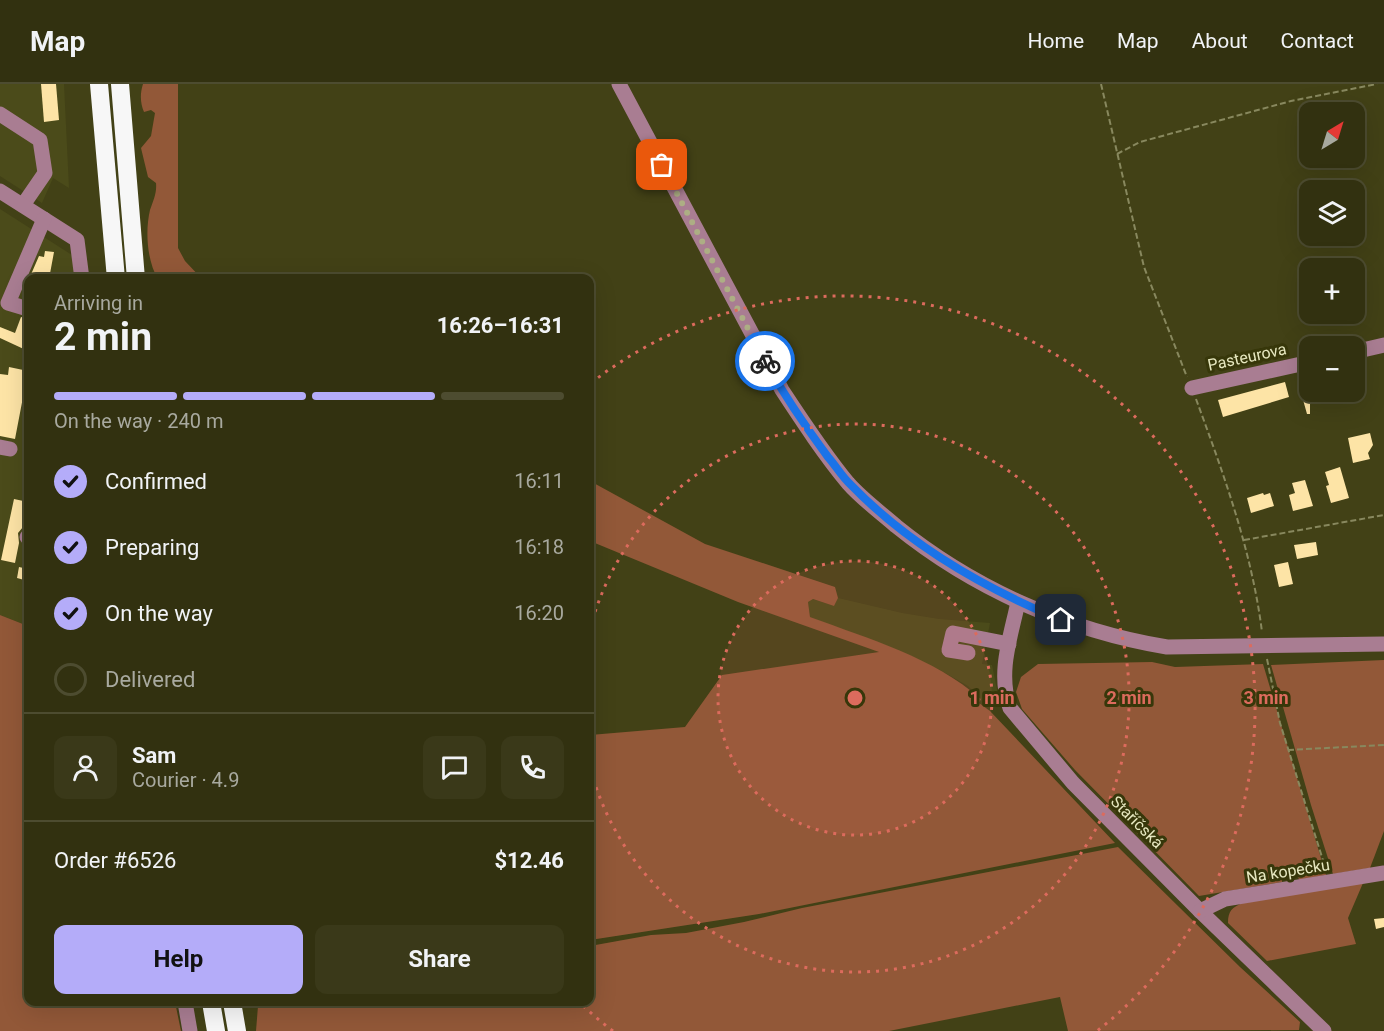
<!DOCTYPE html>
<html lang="en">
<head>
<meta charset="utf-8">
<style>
  :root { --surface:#323110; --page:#3a3919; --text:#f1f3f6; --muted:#a8a99f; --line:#4d4c30; --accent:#b4acf9 }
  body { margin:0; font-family:Roboto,sans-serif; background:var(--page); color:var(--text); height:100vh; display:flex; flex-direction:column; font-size:22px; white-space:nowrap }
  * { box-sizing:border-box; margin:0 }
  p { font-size:20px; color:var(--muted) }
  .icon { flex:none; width:33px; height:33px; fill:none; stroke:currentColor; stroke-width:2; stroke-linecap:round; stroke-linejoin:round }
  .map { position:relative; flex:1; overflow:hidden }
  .panel { position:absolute; left:24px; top:190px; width:570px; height:732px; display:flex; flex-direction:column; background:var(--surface); border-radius:12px; box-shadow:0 6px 24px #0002,0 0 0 2px var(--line) }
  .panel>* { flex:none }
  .needle { width:39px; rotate:38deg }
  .tools { position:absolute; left:1299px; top:18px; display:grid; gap:12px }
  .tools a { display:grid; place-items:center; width:66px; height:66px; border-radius:12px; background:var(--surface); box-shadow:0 6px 24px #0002,0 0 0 2px var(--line); font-size:30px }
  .pin { position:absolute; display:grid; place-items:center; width:51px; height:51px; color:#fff; margin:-26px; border-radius:12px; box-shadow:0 3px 9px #0006 }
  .courier { position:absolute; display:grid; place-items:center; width:60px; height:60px; margin:-30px; border:4px solid #1a73e8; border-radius:50%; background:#fff; color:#222; box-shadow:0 2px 8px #0007 }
  .overview em { font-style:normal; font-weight:700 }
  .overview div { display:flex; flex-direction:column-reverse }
  .overview { display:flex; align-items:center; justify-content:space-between; height:102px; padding:0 30px }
  h1 { font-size:39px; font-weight:700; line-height:45px }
  .bar { display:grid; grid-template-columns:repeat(4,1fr); gap:9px 6px; align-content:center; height:72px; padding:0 30px }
  .bar i { height:8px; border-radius:4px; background:var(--line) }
  .bar .current { background:var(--accent) }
  .bar p { grid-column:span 4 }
  .line { display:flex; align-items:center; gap:15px; padding:0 30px; border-top:2px solid var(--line) }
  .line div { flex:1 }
  .round { display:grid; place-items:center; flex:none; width:63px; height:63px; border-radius:12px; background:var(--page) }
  ol { padding:0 30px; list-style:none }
  li { display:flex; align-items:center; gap:18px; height:66px }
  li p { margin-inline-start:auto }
  li .icon { padding:6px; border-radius:50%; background:var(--accent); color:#111; stroke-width:4 }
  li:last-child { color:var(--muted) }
  li i { width:33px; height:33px; border:3px solid var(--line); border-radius:50% }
  .cta { display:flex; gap:12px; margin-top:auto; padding:12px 30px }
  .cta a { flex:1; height:69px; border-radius:12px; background:var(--accent); color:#111; font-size:24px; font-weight:700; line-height:69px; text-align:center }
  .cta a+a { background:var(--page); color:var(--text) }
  header { display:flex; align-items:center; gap:36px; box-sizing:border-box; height:84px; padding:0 30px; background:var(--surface); border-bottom:2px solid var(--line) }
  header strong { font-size:28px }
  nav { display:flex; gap:33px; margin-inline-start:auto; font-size:21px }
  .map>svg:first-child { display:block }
</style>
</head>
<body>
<header>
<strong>Map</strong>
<nav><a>Home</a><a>Map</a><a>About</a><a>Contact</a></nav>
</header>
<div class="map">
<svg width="1384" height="947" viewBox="0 0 1384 947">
  <rect width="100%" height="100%" fill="#424116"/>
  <!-- built -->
  <g fill="#4b4b1a">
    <polygon points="0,0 64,0 69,104 53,94 42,119 0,92"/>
    <polygon points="0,125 75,173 77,195 28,195 28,542 0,531"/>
    <polygon points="838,514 902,529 939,535 990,539 982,580 992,581 999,615 988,622 968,602 940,586 810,533 808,518 812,515 834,522"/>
  </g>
  <!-- green -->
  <g fill="#925838">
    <path d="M143 0H178V164L185 177 202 195H158C147 177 145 147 150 126 153 117 157 109 156 99L148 93 141 64 151 52 155 29 151 26 144 28C140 19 140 9 143 0Z"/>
    <path d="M590 397 705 460 835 503 838 514 834 522 813 515 808 518 810 533C869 555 933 573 981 615L979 619 990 627 1115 759 759 830 590 856V651L685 643 722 591 879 568 738 518 590 457Z"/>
    <polygon points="0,531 28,542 28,918 175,918 181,947 0,947"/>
    <polygon points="1384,576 1384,747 1370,784 1333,790 1311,721 1271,581"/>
    <polygon points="1152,578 1175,583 1263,580 1326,791 1299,796 1298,792 1282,795 1282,798 1199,812 1075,686 1022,625 1016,608 1021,593 1038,580"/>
    <polygon points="1118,763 1240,883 1300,938 1299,946 1068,947 1060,913 889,947 256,947 258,922 256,918 590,918 590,862 651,851 686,849 744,838 802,824"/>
    <path d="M1363 799 1348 834 1356 860 1267 877 1228 839C1228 827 1232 823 1243 819Z"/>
  </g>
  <!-- building -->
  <g fill="#fde4a6">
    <polygon points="41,0 56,0 59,36 44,38"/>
    <polygon points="45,167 54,168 49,195 29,195 39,172 44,173"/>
    <polygon points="21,233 28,235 28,267 0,254 0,243 15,249"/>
    <polygon points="9,283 28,287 15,355 0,352 0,290 8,291"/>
    <polygon points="1285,298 1289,313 1223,333 1218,316"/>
    <polygon points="1310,302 1310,308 1319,308 1321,316 1310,320 1310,330 1307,330 1300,305"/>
    <polygon points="1370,349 1373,361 1368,369 1370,375 1353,379 1348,354"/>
    <polygon points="1340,383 1349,414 1331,419 1326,402 1329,401 1325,388"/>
    <polygon points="1305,396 1313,422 1293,427 1289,411 1295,409 1292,399"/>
    <polygon points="1263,409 1264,411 1270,409 1274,422 1251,429 1247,414"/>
    <polygon points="14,415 28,418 28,443 23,443 18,449 19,459 15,479 1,476"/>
    <polygon points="1316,458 1318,471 1297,475 1294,461"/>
    <polygon points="1288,478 1293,500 1279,503 1274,481"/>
    <polygon points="19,483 28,485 28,497 17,494"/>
    <polygon points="1384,834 1384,843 1376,845 1374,835"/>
  </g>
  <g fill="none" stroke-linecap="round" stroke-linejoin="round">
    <!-- path -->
    <g stroke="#88885e" stroke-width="2" stroke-dasharray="6 3" stroke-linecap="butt">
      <polyline points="1101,0 1144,183 1187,293"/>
      <polyline points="1117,70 1140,58 1291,17 1377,0"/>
      <path d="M1196 315C1224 391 1252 468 1262 548"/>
      <polyline points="1244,456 1384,431"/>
      <polyline points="1267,575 1280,639 1326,786"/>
      <polyline points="1288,666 1384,661"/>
    </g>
    <!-- minor -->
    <g stroke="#a97d92" stroke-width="15">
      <path d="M619 0 782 306C803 338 824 370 848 399 862 415 880 428 896 442 974 505 1069 547 1167 563L1384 560"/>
      <polyline points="0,30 40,56 45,89 23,121"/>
      <polyline points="0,107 77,156 82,195"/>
      <polyline points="28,225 8,219 44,135"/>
      <polyline points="1354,268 1384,261"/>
      <polyline points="1192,304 1310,278"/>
      <polyline points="0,363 10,365"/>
      <polyline points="27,453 28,453"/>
      <path d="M1018 518C1011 552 997 589 1010 624L1073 699 1200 827 1324 947"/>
      <polyline points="968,569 949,566 953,549 1009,560"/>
      <polyline points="1200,827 1225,815 1384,789"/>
      <polyline points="185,918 190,947"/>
    </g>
    <!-- highway -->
    <g stroke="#f7f7f7" stroke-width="18">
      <polyline points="99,0 116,195"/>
      <polyline points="120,0 136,195"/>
      <polyline points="211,918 216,947"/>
      <polyline points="232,918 237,947"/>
    </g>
  </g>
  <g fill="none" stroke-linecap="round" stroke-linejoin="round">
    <!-- done -->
    <polyline stroke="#adae84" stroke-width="6" stroke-dasharray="0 10.8" points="662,81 765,277"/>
    <!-- route -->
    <path stroke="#1a73e8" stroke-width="8" d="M765 277C784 311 805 342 828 373 836 382 842 393 851 401 910 462 984 504 1061 536"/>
  </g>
  <!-- distance rings -->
  <circle cx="855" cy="614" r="137" fill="#dc6b5d" fill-opacity=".12"/>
  <g fill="none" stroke="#dc6b5d" stroke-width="3" stroke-dasharray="3 6">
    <circle cx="855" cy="614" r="137"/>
    <path d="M590 545A274 274 0 1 1 590 683"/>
    <path d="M613 947A411 411 0 0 1 580 919M591 299A411 411 0 1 1 1097 947"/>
  </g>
  <g text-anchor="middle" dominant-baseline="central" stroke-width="6" stroke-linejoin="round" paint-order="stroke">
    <!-- street labels -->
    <g font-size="16" fill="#e7e8c0" stroke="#37370a">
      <text transform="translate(1247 273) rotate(-12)">Pasteurova</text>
      <text transform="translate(1137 738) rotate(45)">Staříčská</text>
      <text transform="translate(1288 787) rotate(-9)">Na kopečku</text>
    </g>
  </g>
  <circle cx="855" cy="614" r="9" fill="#dc6b5d" stroke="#37370a" stroke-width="3"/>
  <g font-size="18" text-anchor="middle" font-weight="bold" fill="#dc6b5d" stroke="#37370a" stroke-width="6" stroke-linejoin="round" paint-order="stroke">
    <text x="992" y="620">1 min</text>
    <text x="1129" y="620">2 min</text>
    <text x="1266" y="620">3 min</text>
  </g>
</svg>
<div class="tools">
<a><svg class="needle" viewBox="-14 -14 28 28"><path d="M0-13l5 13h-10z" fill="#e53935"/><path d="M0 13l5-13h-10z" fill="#a8a99f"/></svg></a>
<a><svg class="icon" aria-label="layers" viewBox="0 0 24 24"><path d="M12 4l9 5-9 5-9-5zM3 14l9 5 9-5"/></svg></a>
<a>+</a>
<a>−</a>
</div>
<div class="pin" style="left:662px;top:81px;background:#ea580c"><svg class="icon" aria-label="bag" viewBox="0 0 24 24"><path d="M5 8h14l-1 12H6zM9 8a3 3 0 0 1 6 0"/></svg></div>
<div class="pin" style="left:1061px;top:536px;background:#1f2937"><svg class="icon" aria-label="home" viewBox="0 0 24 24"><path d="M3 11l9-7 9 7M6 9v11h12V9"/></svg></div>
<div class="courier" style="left:765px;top:277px"><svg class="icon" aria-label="bike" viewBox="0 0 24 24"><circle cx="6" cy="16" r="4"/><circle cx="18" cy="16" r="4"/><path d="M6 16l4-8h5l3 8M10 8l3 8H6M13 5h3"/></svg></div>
<section class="panel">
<div class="overview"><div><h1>2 min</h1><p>Arriving in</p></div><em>16:26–16:31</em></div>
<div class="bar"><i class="current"></i><i class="current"></i><i class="current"></i><i></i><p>On the way · 240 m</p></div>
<ol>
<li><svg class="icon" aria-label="check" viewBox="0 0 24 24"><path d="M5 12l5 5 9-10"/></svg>Confirmed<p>16:11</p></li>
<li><svg class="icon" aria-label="check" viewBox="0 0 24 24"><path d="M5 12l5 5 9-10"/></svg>Preparing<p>16:18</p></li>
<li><svg class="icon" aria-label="check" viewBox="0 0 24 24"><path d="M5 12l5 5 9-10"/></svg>On the way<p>16:20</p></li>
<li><i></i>Delivered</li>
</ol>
<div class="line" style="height:108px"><a class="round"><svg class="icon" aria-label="person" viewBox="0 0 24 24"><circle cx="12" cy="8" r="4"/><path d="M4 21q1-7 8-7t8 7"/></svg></a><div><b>Sam</b><p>Courier · 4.9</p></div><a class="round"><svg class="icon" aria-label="chat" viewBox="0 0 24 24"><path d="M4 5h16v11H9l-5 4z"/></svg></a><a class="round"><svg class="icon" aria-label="phone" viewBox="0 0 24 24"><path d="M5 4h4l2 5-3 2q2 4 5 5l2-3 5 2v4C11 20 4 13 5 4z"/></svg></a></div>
<div class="line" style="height:78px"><div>Order #6526</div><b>$12.46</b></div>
<div class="cta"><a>Help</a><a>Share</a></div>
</section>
</div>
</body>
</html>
